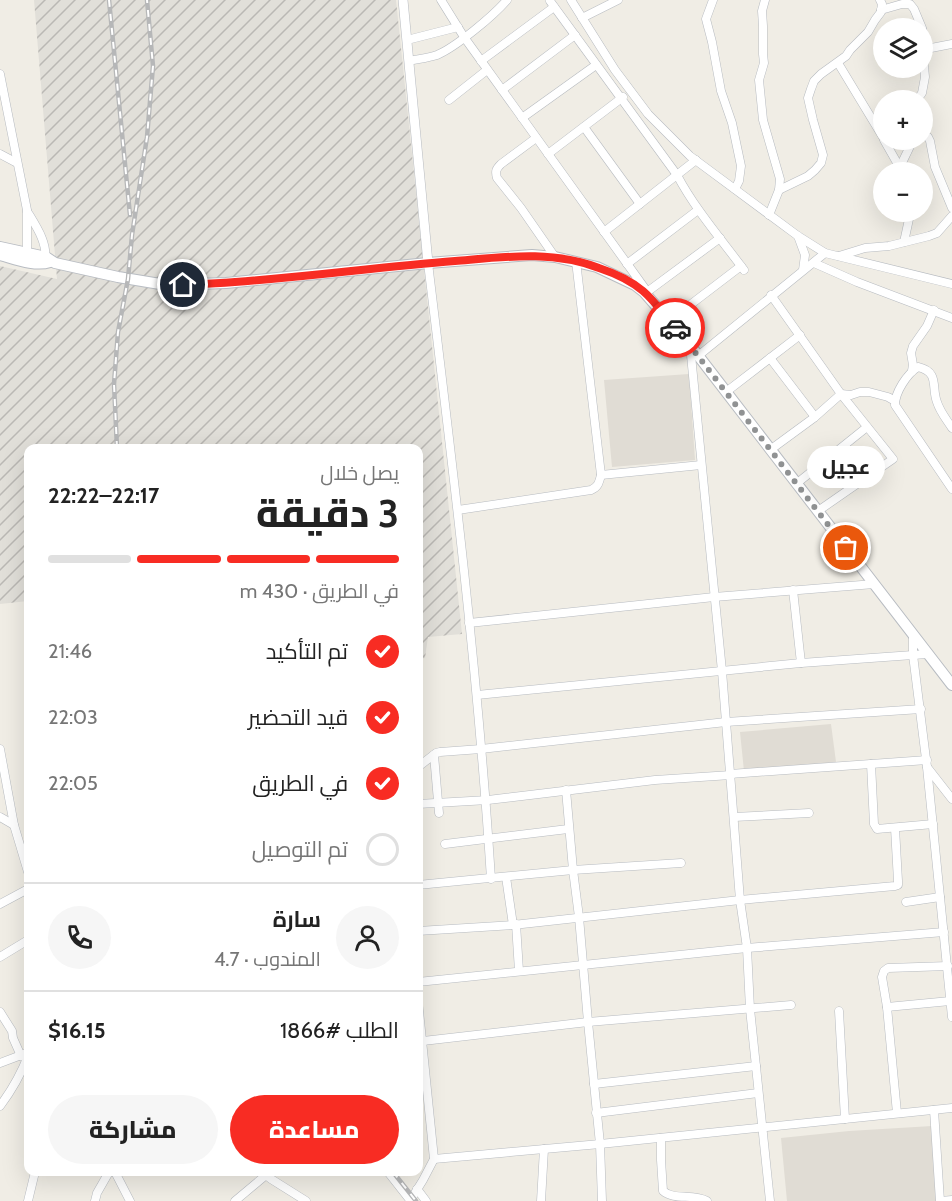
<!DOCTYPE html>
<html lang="ar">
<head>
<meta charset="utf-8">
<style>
  :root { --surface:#fff; --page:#f6f6f6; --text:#222; --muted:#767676; --line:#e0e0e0; --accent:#f82c23 }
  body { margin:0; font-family:Cabin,Cairo,sans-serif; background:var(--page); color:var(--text); direction:rtl; height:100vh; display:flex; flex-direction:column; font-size:22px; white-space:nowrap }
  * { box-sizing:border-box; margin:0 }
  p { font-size:20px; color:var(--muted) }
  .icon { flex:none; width:33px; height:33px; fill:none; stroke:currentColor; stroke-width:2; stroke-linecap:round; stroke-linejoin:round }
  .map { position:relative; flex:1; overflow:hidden; direction:ltr }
  .details { position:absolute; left:24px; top:444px; width:399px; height:732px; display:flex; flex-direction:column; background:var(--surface); border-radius:12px; box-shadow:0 6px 24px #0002; direction:rtl }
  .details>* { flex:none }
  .fabs { position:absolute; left:873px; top:18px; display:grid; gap:12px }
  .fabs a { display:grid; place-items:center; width:60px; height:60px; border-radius:50%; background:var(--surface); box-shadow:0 6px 24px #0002; font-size:30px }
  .pin { position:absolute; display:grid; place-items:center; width:51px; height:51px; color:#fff; margin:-26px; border:3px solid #fff; border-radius:50%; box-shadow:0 2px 6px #0007 }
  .courier { position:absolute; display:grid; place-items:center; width:60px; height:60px; margin:-30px; border:4px solid #f82c23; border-radius:50%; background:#fff; color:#222; box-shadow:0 2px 8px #0007 }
  .bubble { position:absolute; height:42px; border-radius:21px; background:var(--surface); box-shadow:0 6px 24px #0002; font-size:20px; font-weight:800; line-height:42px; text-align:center; direction:rtl }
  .headline em { font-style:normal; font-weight:800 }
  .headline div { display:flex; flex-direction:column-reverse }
  .headline { display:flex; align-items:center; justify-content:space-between; height:102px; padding:0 24px }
  h1 { font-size:39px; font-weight:800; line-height:45px }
  .bar { display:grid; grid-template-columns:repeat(4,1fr); gap:9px 6px; align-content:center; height:72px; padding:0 24px }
  .bar i { height:8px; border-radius:4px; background:var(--line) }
  .bar .on { background:var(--accent) }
  .bar p { grid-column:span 4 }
  .line { display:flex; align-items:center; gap:15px; padding:0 24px; border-top:2px solid var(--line) }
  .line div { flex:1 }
  .round { display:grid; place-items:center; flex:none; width:63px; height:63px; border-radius:32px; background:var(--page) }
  ol { padding:0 24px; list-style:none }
  li { display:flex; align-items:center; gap:18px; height:66px }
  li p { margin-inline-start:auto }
  li .icon { padding:6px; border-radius:50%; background:var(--accent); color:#fff; stroke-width:4 }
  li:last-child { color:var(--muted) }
  li i { width:33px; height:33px; border:3px solid var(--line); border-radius:50% }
  .action { display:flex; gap:12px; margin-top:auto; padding:12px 24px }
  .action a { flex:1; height:69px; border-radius:36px; background:var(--accent); color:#fff; font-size:24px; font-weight:800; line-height:69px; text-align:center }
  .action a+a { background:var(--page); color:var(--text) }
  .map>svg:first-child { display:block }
</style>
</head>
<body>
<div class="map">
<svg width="952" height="1201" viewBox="0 0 952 1201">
  <defs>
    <pattern id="industrial-furrows" width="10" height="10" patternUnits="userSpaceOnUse" patternTransform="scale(1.5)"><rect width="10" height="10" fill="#e1dfd9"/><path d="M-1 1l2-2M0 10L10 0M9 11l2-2" fill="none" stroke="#bab8b4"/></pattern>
  </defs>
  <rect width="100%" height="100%" fill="#f0ede5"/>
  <!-- industrial -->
  <polygon fill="url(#industrial-furrows)" points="34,0 396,0 462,634 428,637 425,658 419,659 418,448 28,448 28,601 0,604 0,266 57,279"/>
  <!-- education -->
  <g fill="#e0dcd4">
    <polygon points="689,374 695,460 612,467 604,380"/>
    <polygon points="831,724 836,762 744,771 740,732"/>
    <polygon points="932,1126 937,1201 787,1201 781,1138 849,1131"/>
  </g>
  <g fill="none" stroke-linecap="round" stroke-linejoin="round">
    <!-- minor casing -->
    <g stroke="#b7bbc0" stroke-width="9">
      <g id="minor">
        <polyline points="441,0 464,37 646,290"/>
        <polyline points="571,0 615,70 648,114 690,156 798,236 825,253 952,284"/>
        <polyline points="713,0 706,19 712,42 721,91 732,123 741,166 739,181 735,189"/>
        <polyline points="765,0 762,11 763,26 763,54 764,63 759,80 763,120 780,179 779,190 769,215"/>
        <path d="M550 1 677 175C695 209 721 239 744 270"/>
        <polyline points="881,10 902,4 910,4 914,9 922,28"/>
        <polyline points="582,18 618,0"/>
        <polyline points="407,40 458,27"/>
        <polyline points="926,49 952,44"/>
        <path d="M409 61C418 59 428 58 437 55 456 47 493 16 507 0"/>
        <polyline points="481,61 554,7"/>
        <polyline points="838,63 884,139"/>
        <polyline points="0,74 27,210 27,256"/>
        <polyline points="502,90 575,35"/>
        <polyline points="449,100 487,70"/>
        <polyline points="917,100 922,93 925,77 923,56 927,45 922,29"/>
        <polyline points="522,118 596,65"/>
        <polyline points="584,127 640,204"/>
        <polyline points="922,135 928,137 930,141 935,167 952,208"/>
        <path d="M536 138 501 164C496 169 495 171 497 178L521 208 555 257"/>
        <polyline points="884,140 896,161 900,172"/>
        <polyline points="0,154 17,163"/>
        <polyline points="548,154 623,97"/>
        <polyline points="899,169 913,140"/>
        <polyline points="779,190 808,176 815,170 821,163 823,155 813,120 808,98 811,89 814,81 821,74 846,56 850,50 868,32 875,20 881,12 882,4 880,0"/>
        <path d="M27 211C36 226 48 243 45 261"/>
        <polyline points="604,232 696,160"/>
        <polyline points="798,236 805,255 803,270"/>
        <polyline points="904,242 909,219 908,212"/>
        <polyline points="839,256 865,248 889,246 929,236 937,233 952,216"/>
        <path d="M428 263C453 468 478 673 491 879"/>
        <polyline points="814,263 857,282 952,318"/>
        <polyline points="627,264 698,210"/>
        <polyline points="647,292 720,238"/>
        <polyline points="771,295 841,394 893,459 818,511"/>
        <polyline points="669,321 741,266"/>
        <polyline points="690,345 722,671 740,900 747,948 750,1009 770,1201"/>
        <polyline points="698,356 825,253"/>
        <polyline points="770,358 815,417"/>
        <polyline points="912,371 913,365 911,353 913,346 927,326 934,310"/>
        <polyline points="726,392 800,335"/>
        <path d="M952 428C947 420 940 412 937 402 931 387 940 372 918 367 907 374 895 392 895 405L952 489"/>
        <polyline points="770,450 815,417 841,394 851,395 860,392 869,392 888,397 895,401"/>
        <polyline points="601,475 701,465"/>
        <polyline points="796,484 867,427"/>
        <path d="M458 510 591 490C598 487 599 483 601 475L576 261"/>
        <polyline points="793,590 801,663"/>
        <polyline points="469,623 714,597 874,584"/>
        <polyline points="913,635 913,655 927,767 952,1017"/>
        <polyline points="477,695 801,663 927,654"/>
        <polyline points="0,749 14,825 28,872"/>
        <polyline points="434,755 439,813"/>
        <polyline points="871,764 874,824 877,829 933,824"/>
        <polyline points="418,767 436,753 440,752 481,749 726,722 921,709"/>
        <polyline points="927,767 952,799"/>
        <polyline points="730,774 927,760"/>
        <polyline points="566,790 573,870 579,917 588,1022 600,1144 602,1201"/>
        <polyline points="418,804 488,800 655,780 731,775"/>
        <polyline points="0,817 14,825"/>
        <polyline points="734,817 809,813"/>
        <polyline points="445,844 568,829"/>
        <polyline points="506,877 513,925"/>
        <polyline points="418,885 573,870 681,863"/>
        <polyline points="906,902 940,897"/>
        <polyline points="0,904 28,889"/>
        <polyline points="516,924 519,971"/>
        <polyline points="418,931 513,925 740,900 895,886 898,885 898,881 895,828"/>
        <polyline points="0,957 28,940"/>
        <polyline points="418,982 747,948 944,932"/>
        <polyline points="887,1007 950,1001"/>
        <polyline points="839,1011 845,1119"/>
        <polyline points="0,1012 12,1031 13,1038 21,1056"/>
        <polyline points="423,1041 588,1022 791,1005"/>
        <polyline points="0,1063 24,1054"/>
        <polyline points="594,1084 756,1066"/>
        <path d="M0 1106C12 1090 21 1074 28 1056"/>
        <polyline points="934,1110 940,1201"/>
        <polyline points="596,1113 758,1093"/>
        <polyline points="897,1113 887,1007 882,977 884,971 888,968 948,966"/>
        <path d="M661 1138V1160L663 1191C675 1201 693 1193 707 1201"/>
        <polyline points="434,1159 600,1144 952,1108"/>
        <polyline points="115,1172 130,1201"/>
        <polyline points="262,1172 271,1179 306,1201"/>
        <polyline points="388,1172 410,1200"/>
        <polyline points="417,1189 426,1201"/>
        <polyline points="28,1201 35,1172"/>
        <polyline points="95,1201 97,1193 109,1172"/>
        <polyline points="235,1201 266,1175"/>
        <polyline points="410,1201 423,1180 434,1159 418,1001"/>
        <polyline points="541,1201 544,1149"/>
        <polyline points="941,1201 952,1200"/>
      </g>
    </g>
    <!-- tertiary casing -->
    <g stroke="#b7bbc0" stroke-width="10">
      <polyline id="tertiary" points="403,0 428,263"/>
    </g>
    <!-- secondary casing -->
    <g stroke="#b8bcc2" stroke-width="12">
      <g id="secondary">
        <polyline points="0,247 46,257 55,263 118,277 166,285 226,283 428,263 532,255 555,257 597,267 635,285 644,292 690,345 952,685"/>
        <path d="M0 255C15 259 35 267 50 262"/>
      </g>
    </g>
    <!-- minor -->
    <use href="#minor" stroke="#fff" stroke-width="8"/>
    <!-- tertiary -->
    <use href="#tertiary" stroke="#fff" stroke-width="9"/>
    <!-- secondary -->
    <use href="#secondary" stroke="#fff" stroke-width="10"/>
    <!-- rail casing -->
    <g stroke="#b6b7b8" stroke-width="4.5">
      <g id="rail">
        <polyline points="109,0 130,215"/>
        <polyline points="117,448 114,384 118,332 128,279 132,235 147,137 153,66 147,0"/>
        <polyline points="393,1172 416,1201"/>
      </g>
    </g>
    <!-- rail -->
    <use href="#rail" stroke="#fff" stroke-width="2" stroke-dasharray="7" stroke-linecap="butt"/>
  </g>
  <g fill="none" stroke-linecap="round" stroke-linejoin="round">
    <!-- done -->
    <polyline stroke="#909293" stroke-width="6" stroke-dasharray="0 10.8" points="675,328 698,356 846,548"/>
    <!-- route -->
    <path stroke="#f82c23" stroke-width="8" d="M183 285C274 282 364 268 455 261 503 257 552 250 599 268 614 273 630 280 643 291 655 301 665 316 675 328"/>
  </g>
</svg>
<div class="fabs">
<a><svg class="icon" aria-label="layers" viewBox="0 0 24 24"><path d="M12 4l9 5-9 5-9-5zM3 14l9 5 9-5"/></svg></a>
<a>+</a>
<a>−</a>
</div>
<div class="pin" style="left:846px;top:548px;background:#ea580c"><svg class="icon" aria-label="bag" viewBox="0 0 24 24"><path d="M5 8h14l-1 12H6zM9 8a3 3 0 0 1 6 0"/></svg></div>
<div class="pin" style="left:183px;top:285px;background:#1f2937"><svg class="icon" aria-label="home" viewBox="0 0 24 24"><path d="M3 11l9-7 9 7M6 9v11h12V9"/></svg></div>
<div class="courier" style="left:675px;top:328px"><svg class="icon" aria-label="car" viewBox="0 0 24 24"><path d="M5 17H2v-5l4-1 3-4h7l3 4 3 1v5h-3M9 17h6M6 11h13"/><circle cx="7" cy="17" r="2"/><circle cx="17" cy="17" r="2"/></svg></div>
<div class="bubble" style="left:807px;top:446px;width:78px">عجيل</div>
<section class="details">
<div class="headline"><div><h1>3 دقيقة</h1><p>يصل خلال</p></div><em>22:17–22:22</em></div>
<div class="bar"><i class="on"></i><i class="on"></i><i class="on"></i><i></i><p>في الطريق · 430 m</p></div>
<ol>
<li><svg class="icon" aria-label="check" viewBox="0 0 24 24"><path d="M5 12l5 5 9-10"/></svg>تم التأكيد<p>21:46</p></li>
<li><svg class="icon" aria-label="check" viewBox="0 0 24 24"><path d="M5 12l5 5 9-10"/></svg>قيد التحضير<p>22:03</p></li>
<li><svg class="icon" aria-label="check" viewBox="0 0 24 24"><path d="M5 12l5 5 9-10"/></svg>في الطريق<p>22:05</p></li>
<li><i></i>تم التوصيل</li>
</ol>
<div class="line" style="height:108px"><a class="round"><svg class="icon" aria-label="person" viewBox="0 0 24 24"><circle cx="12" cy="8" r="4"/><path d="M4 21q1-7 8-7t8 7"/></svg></a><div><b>سارة</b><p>المندوب · 4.7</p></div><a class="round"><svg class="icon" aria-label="phone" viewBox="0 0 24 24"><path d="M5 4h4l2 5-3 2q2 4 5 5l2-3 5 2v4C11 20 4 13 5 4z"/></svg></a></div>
<div class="line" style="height:78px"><div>الطلب #1866</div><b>$16.15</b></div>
<div class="action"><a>مساعدة</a><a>مشاركة</a></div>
</section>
</div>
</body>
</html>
